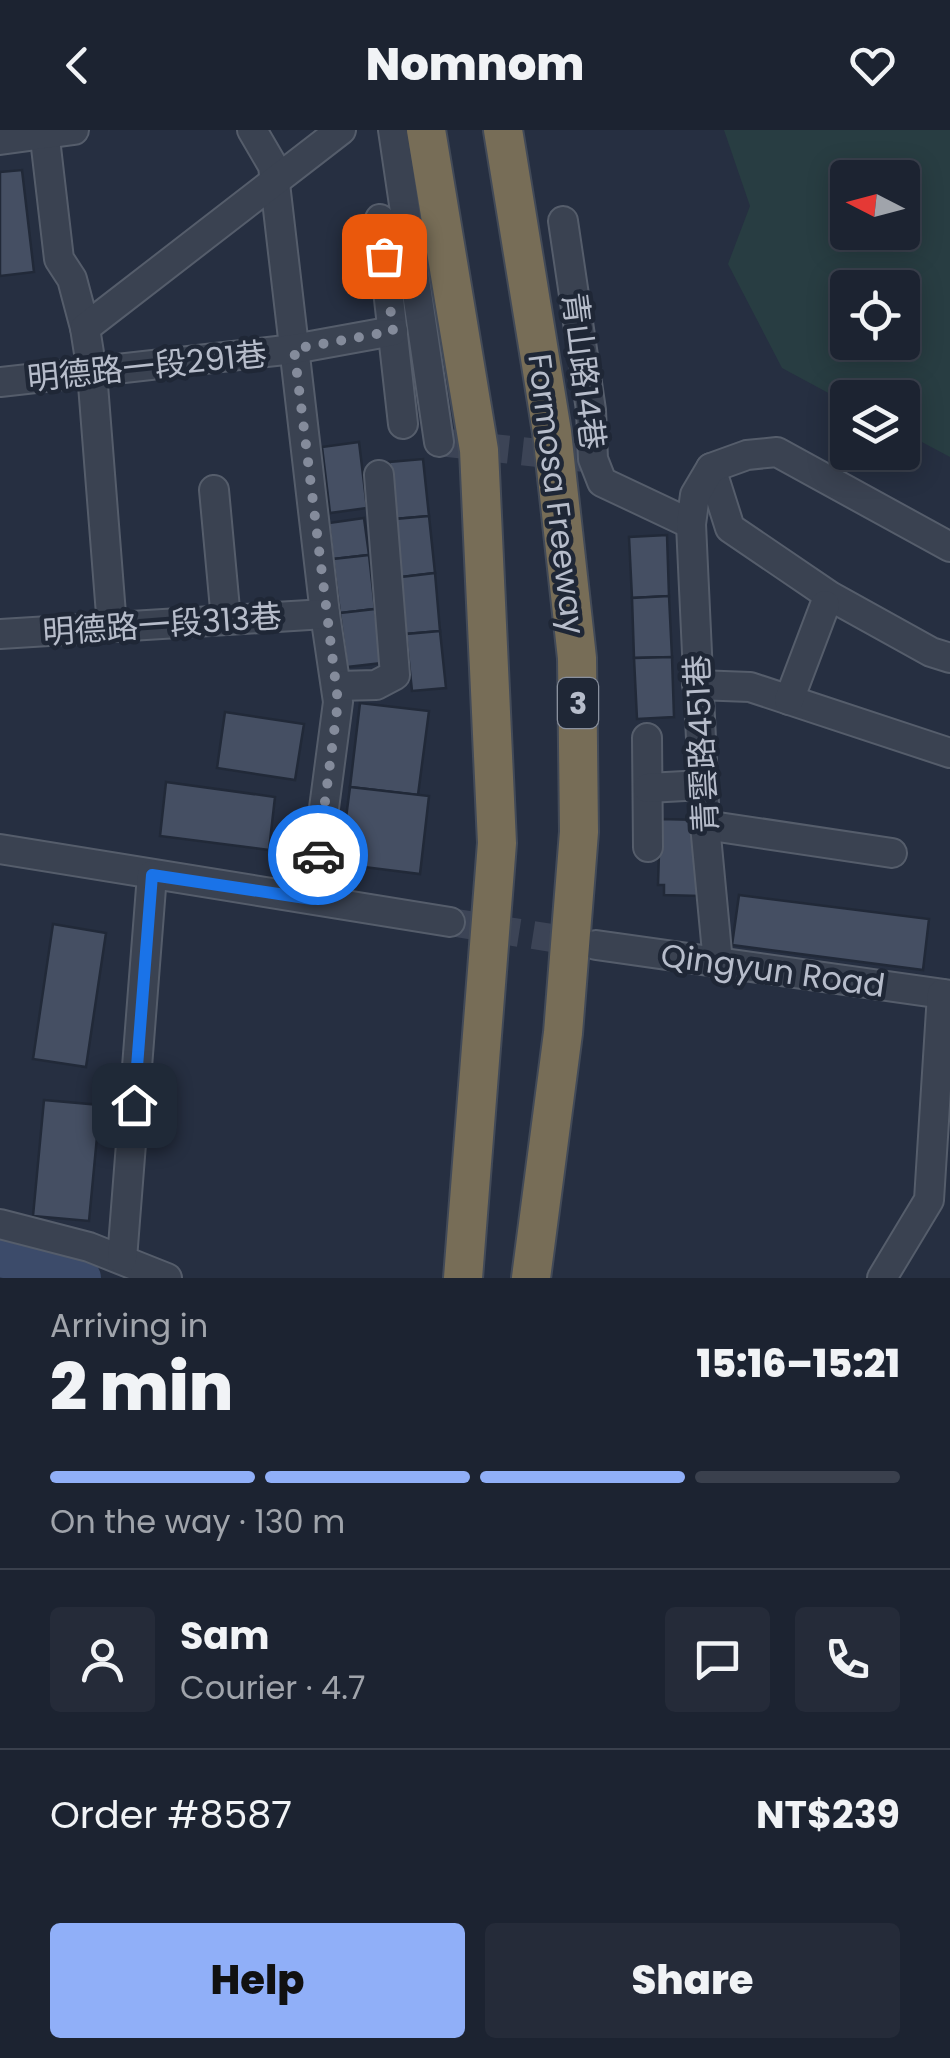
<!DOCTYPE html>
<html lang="en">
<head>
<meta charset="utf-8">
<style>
  :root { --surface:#1c2331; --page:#252b39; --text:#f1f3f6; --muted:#a0a4ab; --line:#3a404d; --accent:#90aff8 }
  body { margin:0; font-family:Poppins,"Noto Sans TC",sans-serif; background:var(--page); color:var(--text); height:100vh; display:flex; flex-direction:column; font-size:38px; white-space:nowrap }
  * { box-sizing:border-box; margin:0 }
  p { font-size:32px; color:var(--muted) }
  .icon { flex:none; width:55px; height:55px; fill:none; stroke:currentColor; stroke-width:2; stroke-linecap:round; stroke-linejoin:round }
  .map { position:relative; height:1148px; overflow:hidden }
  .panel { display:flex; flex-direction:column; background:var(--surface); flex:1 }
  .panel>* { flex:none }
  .needle { width:65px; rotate:276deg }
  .fabs { position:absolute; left:830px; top:30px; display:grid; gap:20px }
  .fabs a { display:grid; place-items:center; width:90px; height:90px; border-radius:10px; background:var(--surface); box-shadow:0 5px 25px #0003,0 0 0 2px var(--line); font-size:50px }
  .pin { position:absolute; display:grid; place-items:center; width:85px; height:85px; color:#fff; margin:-42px; border-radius:20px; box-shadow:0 5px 15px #0006 }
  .courier { position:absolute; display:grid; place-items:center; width:100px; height:100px; margin:-50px; border:8px solid #1a73e8; border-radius:50%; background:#fff; color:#222; box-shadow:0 2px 12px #0007 }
  .headline em { font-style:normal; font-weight:800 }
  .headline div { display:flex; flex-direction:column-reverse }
  .headline { display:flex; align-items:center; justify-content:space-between; height:170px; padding:0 50px }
  h1 { font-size:65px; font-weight:800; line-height:75px }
  .bar { display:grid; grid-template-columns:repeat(4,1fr); gap:15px 10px; align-content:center; height:120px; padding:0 50px }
  .bar i { height:12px; border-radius:8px; background:var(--line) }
  .bar .current { background:var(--accent) }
  .bar p { grid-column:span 4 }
  .line { display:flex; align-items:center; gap:25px; padding:0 50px; border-top:2px solid var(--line) }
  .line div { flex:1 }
  .round { display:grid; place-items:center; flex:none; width:105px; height:105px; border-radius:10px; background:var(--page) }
  .button { display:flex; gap:20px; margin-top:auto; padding:20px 50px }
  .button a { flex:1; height:115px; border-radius:10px; background:var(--accent); color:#111; font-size:40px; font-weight:800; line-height:115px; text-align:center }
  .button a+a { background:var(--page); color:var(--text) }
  header { display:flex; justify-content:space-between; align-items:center; height:130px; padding:0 50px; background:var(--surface); font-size:45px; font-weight:800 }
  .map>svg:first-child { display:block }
</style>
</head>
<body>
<header><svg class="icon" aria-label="back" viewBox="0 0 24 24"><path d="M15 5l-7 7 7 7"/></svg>Nomnom<svg class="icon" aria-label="heart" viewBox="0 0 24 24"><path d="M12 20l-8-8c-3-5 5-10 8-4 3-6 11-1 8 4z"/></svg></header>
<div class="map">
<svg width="950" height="1148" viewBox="0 0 950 1148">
  <rect width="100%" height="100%" fill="#262f41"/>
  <!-- green -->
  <path fill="#283d42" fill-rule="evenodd" d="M724 0H950V327L903 302 902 268H848L847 273 782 238 728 134 750 76ZM848 48H902V102H848ZM848 158H902V212H848Z"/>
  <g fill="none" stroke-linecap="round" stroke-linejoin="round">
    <!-- river -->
    <polyline stroke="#3c4b6a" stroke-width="40" points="0,1127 68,1141 81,1148"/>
  </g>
  <!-- building -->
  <g fill="#454f63" stroke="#212938" stroke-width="2.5">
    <polygon points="22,40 34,142 0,146 0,42"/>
    <polygon points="359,312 367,378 330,383 322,317"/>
    <polygon points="423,329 429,386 395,389 389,332"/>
    <polygon points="429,386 435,443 401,447 395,389"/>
    <polygon points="364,388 369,425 333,429 329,393"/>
    <polygon points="667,405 669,466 632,468 629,407"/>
    <polygon points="369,425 375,479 340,483 333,429"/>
    <polygon points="435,443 440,501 406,504 401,447"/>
    <polygon points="669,466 672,527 634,528 632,468"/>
    <polygon points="375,479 382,533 347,537 340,483"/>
    <polygon points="440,501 446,558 412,561 406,504"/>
    <polygon points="672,527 674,587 637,589 634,528"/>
    <polygon points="360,573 429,581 418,665 350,657"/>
    <polygon points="225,582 304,594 295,650 217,638"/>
    <polygon points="166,652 275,667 269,720 160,706"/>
    <polygon points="350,657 429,666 420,744 340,734"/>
    <polygon points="660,689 701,690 700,766 664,765 664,755 658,755"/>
    <polygon points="739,765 929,789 923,840 732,815"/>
    <polygon points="53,794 106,803 86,937 33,929"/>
    <polygon points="44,970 100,975 89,1091 33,1086"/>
  </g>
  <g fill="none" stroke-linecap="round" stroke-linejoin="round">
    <!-- minor-tunnel -->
    <g stroke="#3c4456" stroke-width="28" stroke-dasharray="28 14" stroke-linecap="butt">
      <polyline points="439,312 593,329"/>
      <polyline points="450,792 590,814"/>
    </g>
    <!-- minor casing -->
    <g stroke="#555d6b" stroke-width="32">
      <g id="minor">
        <polyline points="44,0 59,129 72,149 85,198"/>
        <polyline points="252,0 273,36 325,484 338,572 312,769"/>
        <polyline points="393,0 439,312"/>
        <polyline points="0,10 74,0"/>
        <polyline points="380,89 403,294"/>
        <polyline points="563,91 591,280 593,329 602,352 691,394"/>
        <polyline points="0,252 294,219 393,201"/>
        <polyline points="711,338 730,398 830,466 931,522 950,528"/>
        <polyline points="214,360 226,490"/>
        <polyline points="112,497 92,242 85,198 341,0"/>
        <polyline points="0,504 325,484"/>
        <polyline points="697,555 750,557 950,623"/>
        <polyline points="337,556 376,555 395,545 379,345"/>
        <polyline points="789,570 825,475"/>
        <polyline points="647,608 648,717"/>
        <polyline points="648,658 703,655"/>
        <polyline points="705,695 892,723"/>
        <polyline points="0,719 450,792"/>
        <polyline points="596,815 950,865"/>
        <polyline points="718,833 705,695 691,394 695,365 711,338 747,325 777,322 950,417"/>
        <polyline points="0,1094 89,1117 167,1148"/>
        <polyline points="122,1129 152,745"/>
        <polyline points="882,1148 929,1070 942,864"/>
      </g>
    </g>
    <!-- highway casing -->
    <g stroke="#424a58" stroke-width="42">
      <g id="highway">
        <polyline points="426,0 479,320 497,713 463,1148"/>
        <polyline points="503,0 552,302 577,528 579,702 563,903 531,1148"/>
      </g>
    </g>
    <!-- minor -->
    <use href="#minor" stroke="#3a4251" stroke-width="28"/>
    <!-- highway -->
    <use href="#highway" stroke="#776d57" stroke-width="38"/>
  </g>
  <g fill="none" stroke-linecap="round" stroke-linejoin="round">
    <!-- done -->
    <polyline stroke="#848b9b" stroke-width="10" stroke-dasharray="0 18" points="318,725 338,572 294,219 393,201 384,126"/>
    <!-- route -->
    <polyline stroke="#1a73e8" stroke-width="12" points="134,975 152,745 312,769 318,725"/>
  </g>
  <g text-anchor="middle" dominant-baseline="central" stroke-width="9" stroke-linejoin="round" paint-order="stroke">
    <!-- shield labels -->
    <rect fill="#1f2736" stroke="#89909e" stroke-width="2.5" x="558" y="548" width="40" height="50" rx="8"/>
    <g font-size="30" font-weight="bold" fill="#b7bdcb">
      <text x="578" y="573">3</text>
    </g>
    <!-- street labels -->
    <g font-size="32" fill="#b7bdcb" stroke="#1f2736">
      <text transform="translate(147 236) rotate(-6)">明德路一段291巷</text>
      <text transform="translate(584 241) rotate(83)">青山路14巷</text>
      <text transform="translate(557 364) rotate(83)">Formosa Freeway</text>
      <text transform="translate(162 494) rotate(-4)">明德路一段313巷</text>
      <text transform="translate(701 614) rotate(-93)">青雲路451巷</text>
      <text transform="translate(773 840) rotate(8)">Qingyun Road</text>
    </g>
  </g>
</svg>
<div class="fabs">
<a><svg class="needle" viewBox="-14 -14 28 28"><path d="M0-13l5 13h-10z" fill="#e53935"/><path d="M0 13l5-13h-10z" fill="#a0a4ab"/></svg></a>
<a><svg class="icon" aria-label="locate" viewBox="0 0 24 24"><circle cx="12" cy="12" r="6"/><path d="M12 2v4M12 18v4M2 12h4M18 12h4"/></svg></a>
<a><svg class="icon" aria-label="layers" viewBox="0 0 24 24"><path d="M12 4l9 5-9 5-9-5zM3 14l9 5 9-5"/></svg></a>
</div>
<div class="pin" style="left:384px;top:126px;background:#ea580c"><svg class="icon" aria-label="bag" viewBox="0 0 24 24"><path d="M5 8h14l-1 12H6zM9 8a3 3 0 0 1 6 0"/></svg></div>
<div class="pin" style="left:134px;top:975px;background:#1f2937"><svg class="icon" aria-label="home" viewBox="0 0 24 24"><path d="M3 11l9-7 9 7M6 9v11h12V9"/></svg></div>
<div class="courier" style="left:318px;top:725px"><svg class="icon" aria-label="car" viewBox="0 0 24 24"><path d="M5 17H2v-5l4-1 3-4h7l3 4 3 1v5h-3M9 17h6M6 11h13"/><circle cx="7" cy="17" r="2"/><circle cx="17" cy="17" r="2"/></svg></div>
</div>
<section class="panel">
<div class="headline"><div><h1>2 min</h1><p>Arriving in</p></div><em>15:16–15:21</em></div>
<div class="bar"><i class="current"></i><i class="current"></i><i class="current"></i><i></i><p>On the way · 130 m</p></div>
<div class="line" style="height:180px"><a class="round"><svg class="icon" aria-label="person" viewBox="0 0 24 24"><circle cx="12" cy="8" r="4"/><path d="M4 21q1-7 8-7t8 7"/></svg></a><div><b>Sam</b><p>Courier · 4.7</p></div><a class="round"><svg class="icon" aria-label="chat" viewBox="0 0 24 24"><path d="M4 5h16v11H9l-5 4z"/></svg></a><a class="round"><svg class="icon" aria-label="phone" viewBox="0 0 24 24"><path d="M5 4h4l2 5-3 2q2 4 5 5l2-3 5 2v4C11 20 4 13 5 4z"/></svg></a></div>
<div class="line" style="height:130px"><div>Order #8587</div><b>NT$239</b></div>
<div class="button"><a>Help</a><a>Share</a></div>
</section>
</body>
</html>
